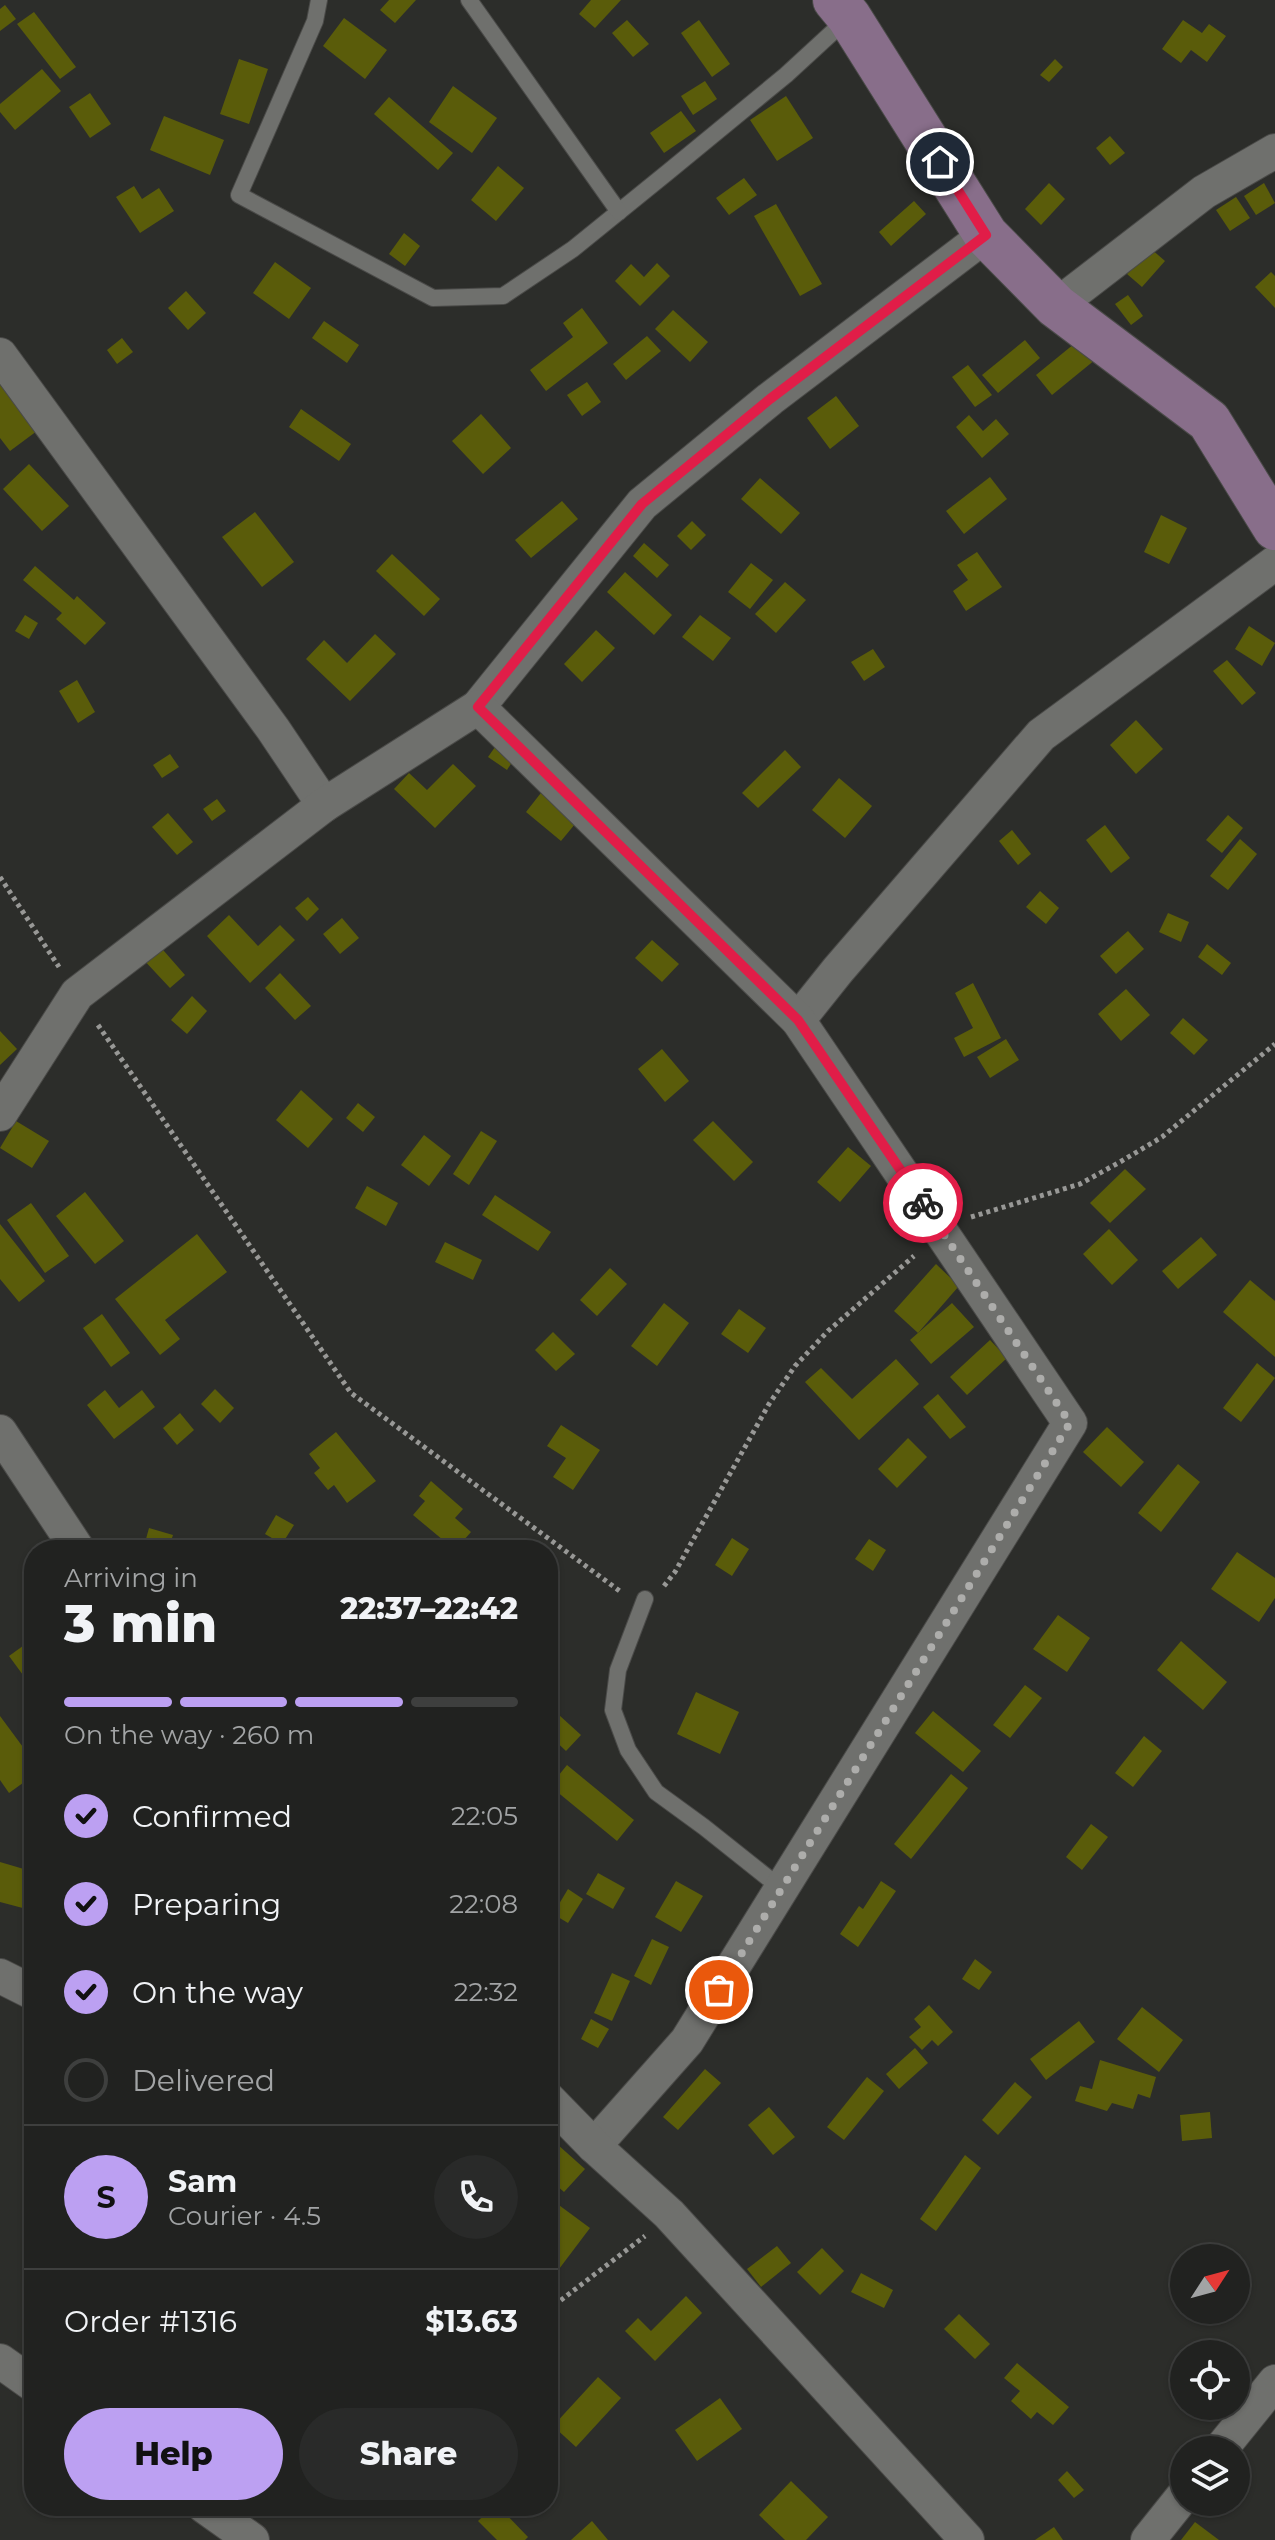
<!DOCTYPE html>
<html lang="en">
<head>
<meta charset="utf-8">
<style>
  :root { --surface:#212220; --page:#292a29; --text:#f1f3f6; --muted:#a2a4a5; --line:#3e3f3e; --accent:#bca0f2 }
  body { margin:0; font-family:Montserrat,sans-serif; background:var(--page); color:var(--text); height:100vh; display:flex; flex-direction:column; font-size:30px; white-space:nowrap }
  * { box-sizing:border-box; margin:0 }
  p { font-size:26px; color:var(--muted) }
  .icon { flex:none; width:44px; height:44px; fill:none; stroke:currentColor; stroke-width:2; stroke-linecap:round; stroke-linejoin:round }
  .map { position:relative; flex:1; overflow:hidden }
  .drawer { position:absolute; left:24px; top:1540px; width:534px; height:976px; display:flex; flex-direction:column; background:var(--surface); border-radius:32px; box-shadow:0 2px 6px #0004,0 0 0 2px var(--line) }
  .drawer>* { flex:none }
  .needle { width:52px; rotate:54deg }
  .controls { position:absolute; left:1170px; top:2244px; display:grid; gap:16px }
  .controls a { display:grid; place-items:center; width:80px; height:80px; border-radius:50%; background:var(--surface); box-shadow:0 2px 6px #0004,0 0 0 2px var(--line); font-size:40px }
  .pin { position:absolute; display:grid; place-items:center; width:68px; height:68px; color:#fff; margin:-34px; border:4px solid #fff; border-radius:50%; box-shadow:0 2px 8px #0007 }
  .courier { position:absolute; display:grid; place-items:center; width:80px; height:80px; margin:-40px; border:6px solid #e11d48; border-radius:50%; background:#fff; color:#222; box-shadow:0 2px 10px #0007 }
  .headline em { font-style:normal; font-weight:800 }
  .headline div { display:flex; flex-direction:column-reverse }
  .headline { display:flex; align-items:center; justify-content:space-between; height:136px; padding:0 40px }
  h1 { font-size:52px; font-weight:800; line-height:60px }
  .bar { display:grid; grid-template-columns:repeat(4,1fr); gap:12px 8px; align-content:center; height:96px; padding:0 40px }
  .bar i { height:10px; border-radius:6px; background:var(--line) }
  .bar .on { background:var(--accent) }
  .bar p { grid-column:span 4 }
  .line { display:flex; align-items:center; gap:20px; padding:0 40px; border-top:2px solid var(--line) }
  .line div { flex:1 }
  .round { display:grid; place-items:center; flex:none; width:84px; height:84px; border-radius:42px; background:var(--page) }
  ol { padding:0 40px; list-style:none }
  li { display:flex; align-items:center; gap:24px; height:88px }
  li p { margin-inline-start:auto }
  li .icon { padding:8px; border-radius:50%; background:var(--accent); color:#111; stroke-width:4 }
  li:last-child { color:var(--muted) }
  li i { width:44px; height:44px; border:4px solid var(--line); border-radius:50% }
  .cta { display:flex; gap:16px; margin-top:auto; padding:16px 40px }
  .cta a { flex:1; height:92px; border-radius:48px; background:var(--accent); color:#111; font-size:32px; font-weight:800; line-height:92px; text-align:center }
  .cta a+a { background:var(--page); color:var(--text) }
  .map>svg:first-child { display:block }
</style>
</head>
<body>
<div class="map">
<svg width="1275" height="2540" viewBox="0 0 1275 2540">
  <rect width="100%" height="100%" fill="#2c2d2a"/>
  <!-- building -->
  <g fill="#5a5c0a">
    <polygon points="389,0 416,0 395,23 380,10"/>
    <polygon points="591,0 621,0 595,28 579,14"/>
    <polygon points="5,5 16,19 0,31 0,9"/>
    <polygon points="34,12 76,67 60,79 17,24"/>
    <polygon points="344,18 387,50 365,79 323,46"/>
    <polygon points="627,20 649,44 633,57 612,33"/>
    <polygon points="699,20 730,64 712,77 681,33"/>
    <polygon points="1183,20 1202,33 1209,24 1226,36 1207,62 1191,50 1181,63 1162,49"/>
    <polygon points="239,59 268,69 249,124 220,114"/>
    <polygon points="1055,59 1063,67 1049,82 1040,75"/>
    <polygon points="42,69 61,91 15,130 0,112 0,104"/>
    <polygon points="705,81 717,99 693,115 681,96"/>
    <polygon points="453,86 497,118 472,153 429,122"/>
    <polygon points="90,93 111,124 90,138 69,107"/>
    <polygon points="786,96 813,138 777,161 750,120"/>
    <polygon points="389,97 453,153 438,170 374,114"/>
    <polygon points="681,111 696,131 664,153 650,133"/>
    <polygon points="164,116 224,140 210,175 150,150"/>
    <polygon points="1110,136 1125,153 1110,165 1096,148"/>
    <polygon points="498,166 524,188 496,221 471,200"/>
    <polygon points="744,178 757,195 729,215 716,198"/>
    <polygon points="1049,183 1065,199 1041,225 1025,209"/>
    <polygon points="1264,183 1275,203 1256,215 1244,196"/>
    <polygon points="134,186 142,199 159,188 174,211 140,233 116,197"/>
    <polygon points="1236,197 1250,218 1230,231 1216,210"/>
    <polygon points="914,201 926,214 891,246 879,232"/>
    <polygon points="776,204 822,284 800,296 754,216"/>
    <polygon points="404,233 420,246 405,266 389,254"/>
    <polygon points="1150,248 1165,261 1142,287 1127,274"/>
    <polygon points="275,262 311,288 289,319 253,293"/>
    <polygon points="657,263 670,276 640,306 615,281 631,264 644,277"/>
    <polygon points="1271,272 1275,276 1275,308 1255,287"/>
    <polygon points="186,291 206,313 188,330 168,308"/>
    <polygon points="1128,295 1143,316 1131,325 1115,304"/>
    <polygon points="582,308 608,343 546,391 530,370 573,337 563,323"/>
    <polygon points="673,310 708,342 690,362 655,329"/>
    <polygon points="324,321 359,345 347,363 312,338"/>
    <polygon points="1085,335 1101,355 1052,395 1036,375"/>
    <polygon points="647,336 661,351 626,380 613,364"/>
    <polygon points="122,338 133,352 117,364 107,350"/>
    <polygon points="1025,340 1040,358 998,393 982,375"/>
    <polygon points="968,365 992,395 975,407 952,377"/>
    <polygon points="0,376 41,428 10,451 0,438"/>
    <polygon points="587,382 601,402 582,416 567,395"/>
    <polygon points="836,396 859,426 830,449 807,418"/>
    <polygon points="301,409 351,444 339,461 289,427"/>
    <polygon points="481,414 511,448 483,474 452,441"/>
    <polygon points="969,415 983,431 996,419 1009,434 982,458 956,427"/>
    <polygon points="29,464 69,506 42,531 3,489"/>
    <polygon points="990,477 1007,499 964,534 946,511"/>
    <polygon points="760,478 800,513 781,534 741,499"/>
    <polygon points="562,501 578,519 531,558 515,540"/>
    <polygon points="255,512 294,562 262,587 222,537"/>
    <polygon points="1161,515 1187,528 1169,564 1144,552"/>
    <polygon points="692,521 706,535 691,550 677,536"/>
    <polygon points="644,543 669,565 657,578 633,556"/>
    <polygon points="977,552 1002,587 966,611 953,591 968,580 957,565"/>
    <polygon points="392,554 440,599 424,616 376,571"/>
    <polygon points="751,563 773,580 750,609 728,592"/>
    <polygon points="35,566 74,600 77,596 106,623 85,645 56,619 62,613 23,580"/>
    <polygon points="625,572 672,615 654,635 607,592"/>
    <polygon points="785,582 806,600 776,633 755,614"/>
    <polygon points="25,615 38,623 29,639 15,631"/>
    <polygon points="700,615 731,638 713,661 682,637"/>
    <polygon points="1249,626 1275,643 1262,666 1235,649"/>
    <polygon points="596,630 615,648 582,682 564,664"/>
    <polygon points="375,634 396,654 350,701 306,659 324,640 347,663"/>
    <polygon points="873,649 885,667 864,681 851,662"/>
    <polygon points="1227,660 1256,693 1242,705 1213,671"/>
    <polygon points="77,680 95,712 78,723 59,691"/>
    <polygon points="1136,720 1163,749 1136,774 1110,745"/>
    <polygon points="500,740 518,753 507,770 488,757"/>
    <polygon points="785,750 801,767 758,808 742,793"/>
    <polygon points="170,754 179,767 162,778 153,765"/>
    <polygon points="453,764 476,786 435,828 394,789 409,773 427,790"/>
    <polygon points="839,778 872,806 845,838 812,810"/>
    <polygon points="544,789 580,818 561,841 526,812"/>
    <polygon points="217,799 226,811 212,821 203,809"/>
    <polygon points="168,813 193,842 177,855 152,827"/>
    <polygon points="1228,815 1243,828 1222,853 1206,840"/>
    <polygon points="1105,825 1130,858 1111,873 1086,840"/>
    <polygon points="1012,830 1031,854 1018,865 999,841"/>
    <polygon points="1240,839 1257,854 1228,890 1210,876"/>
    <polygon points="1040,891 1059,908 1046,924 1026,907"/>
    <polygon points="308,897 319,909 307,921 295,908"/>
    <polygon points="1168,913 1189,922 1181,942 1159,932"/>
    <polygon points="229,915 258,946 280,925 295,940 250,983 207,936"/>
    <polygon points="342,918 359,938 340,954 323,934"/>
    <polygon points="1128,931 1144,949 1116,974 1100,956"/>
    <polygon points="652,940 679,964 662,982 635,958"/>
    <polygon points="157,943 185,975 170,988 141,957"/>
    <polygon points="1207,944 1231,963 1222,975 1198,957"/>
    <polygon points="280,973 311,1006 295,1020 265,988"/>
    <polygon points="973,983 1001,1038 964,1057 954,1038 973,1028 955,993"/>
    <polygon points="1126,989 1150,1015 1121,1041 1098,1014"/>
    <polygon points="192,996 207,1011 187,1034 171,1020"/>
    <polygon points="1183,1018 1208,1040 1194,1055 1170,1033"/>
    <polygon points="0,1031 17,1049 0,1065"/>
    <polygon points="1006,1039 1019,1060 990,1078 977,1057"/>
    <polygon points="662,1049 689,1081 665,1102 638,1069"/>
    <polygon points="301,1090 333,1119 308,1148 276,1120"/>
    <polygon points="358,1103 375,1117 363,1132 346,1118"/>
    <polygon points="16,1121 49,1141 32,1168 0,1148"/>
    <polygon points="713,1121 753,1162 734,1181 693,1140"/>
    <polygon points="481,1131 497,1141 469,1185 453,1174"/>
    <polygon points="424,1135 451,1156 429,1186 401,1165"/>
    <polygon points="848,1147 871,1166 840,1202 817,1182"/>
    <polygon points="1125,1169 1146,1189 1110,1223 1090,1203"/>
    <polygon points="367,1186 398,1203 386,1226 355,1208"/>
    <polygon points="85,1192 124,1241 95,1264 56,1216"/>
    <polygon points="495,1195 551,1232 538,1251 482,1215"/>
    <polygon points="31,1203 69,1256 45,1273 7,1220"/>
    <polygon points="0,1224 45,1281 19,1302 0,1279"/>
    <polygon points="1109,1229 1138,1260 1112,1285 1083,1254"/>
    <polygon points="197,1234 227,1272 165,1320 180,1339 160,1355 115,1299"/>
    <polygon points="1201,1237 1217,1255 1178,1289 1162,1271"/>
    <polygon points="445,1242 482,1260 473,1280 435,1262"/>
    <polygon points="936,1264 959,1286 918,1333 894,1311"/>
    <polygon points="610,1268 627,1284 597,1316 580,1300"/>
    <polygon points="1250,1280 1275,1301 1275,1357 1223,1312"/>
    <polygon points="664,1303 689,1323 657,1366 631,1346"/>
    <polygon points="952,1303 974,1327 931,1364 910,1340"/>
    <polygon points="739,1309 766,1328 748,1353 721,1334"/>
    <polygon points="102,1314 130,1353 111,1367 83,1328"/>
    <polygon points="553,1332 575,1354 556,1371 535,1350"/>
    <polygon points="990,1340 1007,1358 967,1395 950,1377"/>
    <polygon points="896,1359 919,1384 859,1440 805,1382 821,1368 852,1399"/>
    <polygon points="1257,1363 1275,1378 1241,1422 1223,1408"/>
    <polygon points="215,1389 234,1408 220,1423 201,1404"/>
    <polygon points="105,1390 119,1408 142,1390 155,1407 114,1439 87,1405"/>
    <polygon points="938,1394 966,1427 950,1439 923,1407"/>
    <polygon points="180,1413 194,1430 177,1445 163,1428"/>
    <polygon points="561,1425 600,1450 573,1490 553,1477 566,1458 547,1446"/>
    <polygon points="1107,1427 1144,1462 1121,1487 1083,1452"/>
    <polygon points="336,1432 376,1481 347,1503 334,1485 328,1490 314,1473 320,1468 309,1454"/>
    <polygon points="908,1438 927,1457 897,1488 878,1469"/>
    <polygon points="1178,1464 1200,1482 1161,1532 1138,1513"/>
    <polygon points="431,1481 463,1509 455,1518 471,1532 455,1550 413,1515 425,1501 419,1496"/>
    <polygon points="276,1515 294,1525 282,1544 265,1534"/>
    <polygon points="149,1528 173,1535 168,1550 143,1550"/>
    <polygon points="732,1538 749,1549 732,1576 715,1565"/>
    <polygon points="869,1539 886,1550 873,1571 855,1559"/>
    <polygon points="1237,1552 1275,1578 1275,1598 1259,1622 1211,1589"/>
    <polygon points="1058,1615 1090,1638 1067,1672 1033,1649"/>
    <polygon points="34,1638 34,1690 9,1656"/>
    <polygon points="1181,1641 1227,1682 1203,1710 1157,1670"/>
    <polygon points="1025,1685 1042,1698 1010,1738 993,1725"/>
    <polygon points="696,1692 739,1712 720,1754 677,1734"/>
    <polygon points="548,1705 581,1735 566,1751 548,1734"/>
    <polygon points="933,1711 981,1751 963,1772 915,1733"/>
    <polygon points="0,1716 34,1762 34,1775 9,1793 0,1780"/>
    <polygon points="1144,1736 1162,1751 1133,1787 1115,1773"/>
    <polygon points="567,1765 634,1820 617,1841 550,1786"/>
    <polygon points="951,1774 968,1788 911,1859 894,1844"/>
    <polygon points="1091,1824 1108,1837 1082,1870 1066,1857"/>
    <polygon points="0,1862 34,1872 34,1911 0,1902"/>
    <polygon points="598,1873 625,1888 613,1909 586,1894"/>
    <polygon points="676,1881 703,1896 681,1932 655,1917"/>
    <polygon points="881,1881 896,1891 858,1947 840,1934 859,1906 863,1909"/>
    <polygon points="568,1889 583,1899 568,1923 553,1914"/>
    <polygon points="652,1939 669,1947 651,1985 634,1976"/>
    <polygon points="975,1959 992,1972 979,1990 962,1979"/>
    <polygon points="612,1973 630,1981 612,2021 594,2013"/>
    <polygon points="929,2005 953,2032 938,2046 932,2040 922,2050 909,2037 921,2027 914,2019"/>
    <polygon points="1142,2007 1183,2040 1159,2072 1117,2039"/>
    <polygon points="591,2019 609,2029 598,2048 581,2039"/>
    <polygon points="1079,2021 1095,2042 1046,2080 1030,2059"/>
    <polygon points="915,2048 928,2063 899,2089 886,2074"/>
    <polygon points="1100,2060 1156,2077 1150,2098 1138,2094 1133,2109 1112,2103 1107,2111 1075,2101 1080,2086 1092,2089"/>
    <polygon points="705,2069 721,2083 678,2130 663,2117"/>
    <polygon points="867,2077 884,2091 844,2140 827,2127"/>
    <polygon points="1015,2082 1032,2097 998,2135 982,2120"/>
    <polygon points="769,2107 795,2137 773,2155 748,2125"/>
    <polygon points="1210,2112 1212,2138 1182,2141 1180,2115"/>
    <polygon points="548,2136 585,2169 564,2192 548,2178"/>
    <polygon points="965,2155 981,2168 936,2231 920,2219"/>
    <polygon points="548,2197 590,2228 556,2273 548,2267"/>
    <polygon points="777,2246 791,2263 761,2287 747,2269"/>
    <polygon points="822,2248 844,2271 820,2295 797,2272"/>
    <polygon points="861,2273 893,2290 884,2308 851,2292"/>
    <polygon points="686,2296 702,2313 655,2361 625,2331 638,2318 651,2331"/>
    <polygon points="959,2314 990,2344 975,2359 944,2329"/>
    <polygon points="1017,2363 1069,2407 1053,2425 1037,2412 1031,2419 1011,2401 1020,2391 1004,2378"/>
    <polygon points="598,2377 621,2398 576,2447 553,2426"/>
    <polygon points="720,2398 742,2429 697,2461 675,2430"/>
    <polygon points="1067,2471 1084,2490 1074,2498 1058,2480"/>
    <polygon points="791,2481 828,2517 806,2540 785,2540 759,2515"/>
    <polygon points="494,2506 498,2506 528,2537 525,2540 497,2540 478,2521"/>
    <polygon points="592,2521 608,2540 571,2540"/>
    <polygon points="1195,2522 1219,2540 1181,2540"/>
    <polygon points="1054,2527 1063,2540 1035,2540"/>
  </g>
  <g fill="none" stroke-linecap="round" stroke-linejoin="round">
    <!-- lane casing -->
    <g stroke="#4a4a48" stroke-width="18">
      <g id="lane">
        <polyline points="319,0 315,21 239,195 433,298 503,296 573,249 668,172 786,75 848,18"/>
        <polyline points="469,0 619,212"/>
        <polyline points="645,1599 618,1670 613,1710 628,1750 656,1792 704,1827 782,1889"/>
      </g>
    </g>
    <!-- street casing -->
    <g stroke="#4a4a48" stroke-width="36">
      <g id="street">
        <polyline points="1056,306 1204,192 1275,151"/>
        <polyline points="0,355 273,729 324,805"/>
        <polyline points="478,707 642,504 770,399 986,235"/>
        <polyline points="798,1020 838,970 1041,735 1275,563"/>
        <polyline points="0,1114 77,994 324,805 478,707 798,1020 1070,1423 687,2041 594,2146"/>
        <polyline points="0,1432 78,1550"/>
        <polyline points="0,1976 34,1993"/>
        <polyline points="548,2099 594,2146 669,2214 967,2540"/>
        <polyline points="0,2361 34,2385"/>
        <polyline points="1220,2450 1275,2382"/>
        <polyline points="204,2506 252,2540"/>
        <polyline points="1148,2540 1184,2495"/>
      </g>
    </g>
    <!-- secondary casing -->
    <g stroke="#4a4a48" stroke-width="46">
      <polyline id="secondary" points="835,0 849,17 986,235 1056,306 1209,421 1275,528"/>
    </g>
    <!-- path -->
    <g stroke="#989896" stroke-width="5" stroke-dasharray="4 4" stroke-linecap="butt">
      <polyline points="0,877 59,967"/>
      <polyline points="98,1025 351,1393 621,1592"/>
      <polyline points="971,1217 1080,1184 1120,1162 1162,1137 1275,1044"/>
      <polyline points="664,1586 675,1572 769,1404 795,1366 828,1331 914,1256"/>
      <polyline points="548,2310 645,2236"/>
    </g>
    <!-- lane -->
    <use href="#lane" stroke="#6f706d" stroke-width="16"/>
    <!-- street -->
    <use href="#street" stroke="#6f706d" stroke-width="34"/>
    <!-- secondary -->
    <use href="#secondary" stroke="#886e8a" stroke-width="44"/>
  </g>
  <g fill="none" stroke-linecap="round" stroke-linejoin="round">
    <!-- done -->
    <polyline stroke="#adadab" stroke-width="8" stroke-dasharray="0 14.4" points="719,1990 1070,1423 923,1203"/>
    <!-- route -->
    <polyline stroke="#e11d48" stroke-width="10" points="923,1203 798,1020 478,707 642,504 770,399 986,235 940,162"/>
  </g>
</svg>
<div class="controls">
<a><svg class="needle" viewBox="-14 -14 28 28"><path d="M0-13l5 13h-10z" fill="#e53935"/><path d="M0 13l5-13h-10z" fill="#a2a4a5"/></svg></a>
<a><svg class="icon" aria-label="locate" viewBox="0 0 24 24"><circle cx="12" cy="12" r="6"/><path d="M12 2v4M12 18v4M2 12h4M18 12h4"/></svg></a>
<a><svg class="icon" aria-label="layers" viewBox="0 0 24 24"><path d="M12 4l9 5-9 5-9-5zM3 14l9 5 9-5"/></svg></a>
</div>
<div class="pin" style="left:719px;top:1990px;background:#ea580c"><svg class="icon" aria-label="bag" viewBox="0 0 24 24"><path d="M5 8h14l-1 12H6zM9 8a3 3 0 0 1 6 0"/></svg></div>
<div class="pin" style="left:940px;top:162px;background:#1f2937"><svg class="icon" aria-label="home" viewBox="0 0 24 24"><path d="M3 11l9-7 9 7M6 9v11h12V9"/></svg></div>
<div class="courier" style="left:923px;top:1203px"><svg class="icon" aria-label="bike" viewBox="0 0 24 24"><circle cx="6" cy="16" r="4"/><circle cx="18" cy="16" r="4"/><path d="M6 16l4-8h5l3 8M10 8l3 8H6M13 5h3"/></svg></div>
<section class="drawer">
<div class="headline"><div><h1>3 min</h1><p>Arriving in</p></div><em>22:37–22:42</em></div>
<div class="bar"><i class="on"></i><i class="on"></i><i class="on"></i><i></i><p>On the way · 260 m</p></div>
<ol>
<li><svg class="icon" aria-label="check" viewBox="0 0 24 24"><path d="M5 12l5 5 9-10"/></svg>Confirmed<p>22:05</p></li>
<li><svg class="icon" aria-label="check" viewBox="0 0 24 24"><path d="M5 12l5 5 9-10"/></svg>Preparing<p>22:08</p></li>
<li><svg class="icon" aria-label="check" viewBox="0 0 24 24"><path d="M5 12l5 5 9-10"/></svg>On the way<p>22:32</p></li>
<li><i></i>Delivered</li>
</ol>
<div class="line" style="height:144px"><b class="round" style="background:var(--accent);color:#111">S</b><div><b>Sam</b><p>Courier · 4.5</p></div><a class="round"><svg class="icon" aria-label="phone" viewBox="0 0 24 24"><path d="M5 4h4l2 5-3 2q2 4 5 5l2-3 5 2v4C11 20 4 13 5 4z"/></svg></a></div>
<div class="line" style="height:104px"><div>Order #1316</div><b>$13.63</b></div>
<div class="cta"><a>Help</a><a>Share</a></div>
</section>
</div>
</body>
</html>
